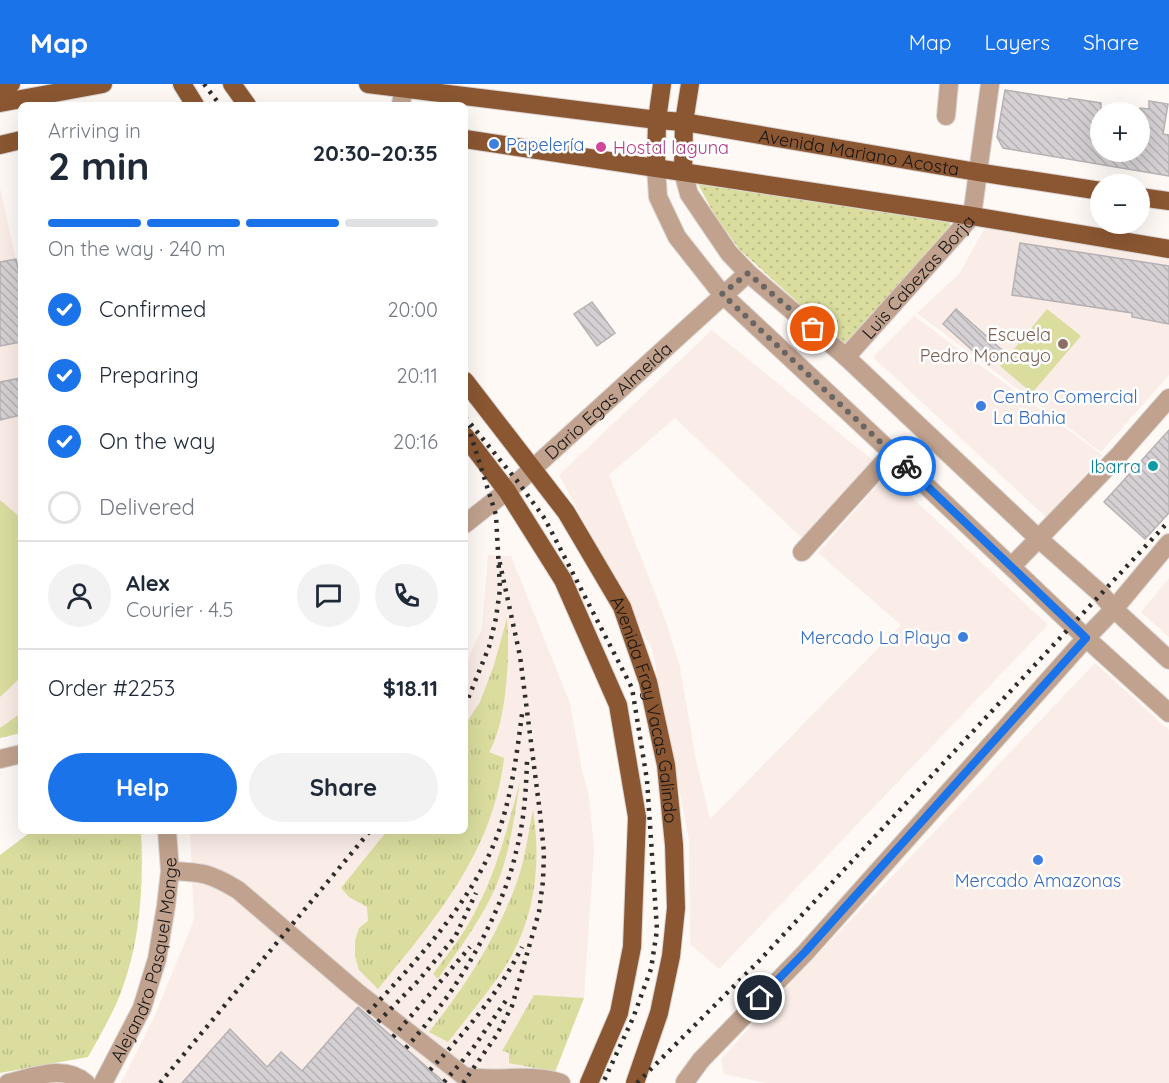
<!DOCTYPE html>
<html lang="en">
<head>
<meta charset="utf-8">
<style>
  :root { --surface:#fff; --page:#f2f2f3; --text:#1f2937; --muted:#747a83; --line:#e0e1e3; --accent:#1a73e8 }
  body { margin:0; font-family:Quicksand,sans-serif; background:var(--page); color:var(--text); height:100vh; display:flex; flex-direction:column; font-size:22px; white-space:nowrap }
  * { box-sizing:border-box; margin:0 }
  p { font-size:20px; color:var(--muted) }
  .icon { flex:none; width:33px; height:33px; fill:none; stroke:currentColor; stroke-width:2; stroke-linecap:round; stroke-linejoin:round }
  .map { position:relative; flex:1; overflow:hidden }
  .side { position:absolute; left:18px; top:18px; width:450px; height:732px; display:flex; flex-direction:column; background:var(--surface); border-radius:9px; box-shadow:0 6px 24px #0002 }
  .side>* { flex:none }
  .fabs { position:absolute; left:1090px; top:18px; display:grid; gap:12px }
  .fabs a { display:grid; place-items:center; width:60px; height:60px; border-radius:50%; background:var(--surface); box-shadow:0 6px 24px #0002; font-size:30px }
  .pin { position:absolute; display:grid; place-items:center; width:51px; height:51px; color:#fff; margin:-26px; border:3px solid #fff; border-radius:50%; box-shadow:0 2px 6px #0007 }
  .courier { position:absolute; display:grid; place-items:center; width:60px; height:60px; margin:-30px; border:4px solid #1a73e8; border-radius:50%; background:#fff; color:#222; box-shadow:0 2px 8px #0007 }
  .headline em { font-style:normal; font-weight:700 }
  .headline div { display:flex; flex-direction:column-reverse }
  .headline { display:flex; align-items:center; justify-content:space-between; height:102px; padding:0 30px }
  h1 { font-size:39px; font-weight:700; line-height:45px }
  .bar { display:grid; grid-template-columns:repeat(4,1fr); gap:9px 6px; align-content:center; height:72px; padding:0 30px }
  .bar i { height:8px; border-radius:4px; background:var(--line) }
  .bar .selected { background:var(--accent) }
  .bar p { grid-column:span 4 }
  .line { display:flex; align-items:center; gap:15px; padding:0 30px; border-top:2px solid var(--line) }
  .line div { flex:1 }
  .round { display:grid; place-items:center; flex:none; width:63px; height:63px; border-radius:32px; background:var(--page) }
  ol { padding:0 30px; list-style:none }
  li { display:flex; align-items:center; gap:18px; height:66px }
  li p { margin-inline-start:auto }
  li .icon { padding:6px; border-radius:50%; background:var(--accent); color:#fff; stroke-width:4 }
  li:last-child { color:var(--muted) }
  li i { width:33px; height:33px; border:3px solid var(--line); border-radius:50% }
  .cta { display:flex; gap:12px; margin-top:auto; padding:12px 30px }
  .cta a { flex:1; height:69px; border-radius:36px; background:var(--accent); color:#fff; font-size:24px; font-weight:700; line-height:69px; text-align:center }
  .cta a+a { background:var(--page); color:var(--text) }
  header { display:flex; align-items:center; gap:36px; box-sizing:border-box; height:84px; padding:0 30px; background:var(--accent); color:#fff }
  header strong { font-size:28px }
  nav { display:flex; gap:33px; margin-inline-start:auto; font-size:21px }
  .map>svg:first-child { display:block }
</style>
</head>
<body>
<header>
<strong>Map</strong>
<nav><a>Map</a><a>Layers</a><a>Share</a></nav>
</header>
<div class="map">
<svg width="1169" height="999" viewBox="0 0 1169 999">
  <defs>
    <pattern id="grass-tufts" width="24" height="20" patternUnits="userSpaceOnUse" patternTransform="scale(1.5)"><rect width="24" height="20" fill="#dadd9e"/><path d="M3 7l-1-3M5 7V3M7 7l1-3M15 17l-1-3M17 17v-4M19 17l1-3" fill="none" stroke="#babd87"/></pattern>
    <pattern id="forest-crowns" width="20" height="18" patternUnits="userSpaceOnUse" patternTransform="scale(1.5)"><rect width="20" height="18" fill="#dadd9e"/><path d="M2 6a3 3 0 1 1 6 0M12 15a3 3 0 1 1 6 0" fill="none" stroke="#babd87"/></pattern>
    <pattern id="park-dots" width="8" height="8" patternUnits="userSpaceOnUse" patternTransform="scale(1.5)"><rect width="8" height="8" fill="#dadd9e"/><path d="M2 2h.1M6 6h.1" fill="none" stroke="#babd87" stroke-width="1.8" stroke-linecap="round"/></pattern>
    <pattern id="building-back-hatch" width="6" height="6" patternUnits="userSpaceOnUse" patternTransform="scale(1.5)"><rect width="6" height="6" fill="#d5d0d3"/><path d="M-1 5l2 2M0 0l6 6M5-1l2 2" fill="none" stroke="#b6b2b4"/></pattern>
  </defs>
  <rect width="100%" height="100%" fill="#fff9f6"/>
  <!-- built -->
  <g fill="#faece6">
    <polygon points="0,104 21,198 21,649 0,654"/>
    <polygon points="986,142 1169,170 1169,291 1101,368 917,229 959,190"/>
    <polygon points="914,232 1102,371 1047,434 873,273"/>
    <polygon points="712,246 875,378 803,455 675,334 609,391 665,535 680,583 695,671 710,735 901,541 818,469 887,390 1048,541 719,885 690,860 689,756 652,565 559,391"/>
    <polygon points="488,471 511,472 570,619 582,686 589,711 594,765 584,914 551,999 121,999 154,933 194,836 190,747 465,747 465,582 482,544"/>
    <polygon points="1169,494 1169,553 1141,528"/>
    <polygon points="1095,579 1169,646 1169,999 767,999 723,990 721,975 783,907"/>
  </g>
  <!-- grass -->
  <g fill="url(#grass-tufts)">
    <path d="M507 534C510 569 507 639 489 668L504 674C493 768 436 834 378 905L359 886 355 872V857L359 844 368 837 367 823 349 813 341 804 387 747H465V641L480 618 494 581Z"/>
    <path d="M520 697C515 729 511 762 500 792 486 830 461 862 438 895L433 890C448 870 464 850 475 828 497 787 508 742 520 697Z"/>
    <path d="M533 726C542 783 534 841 501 889 485 912 466 935 448 958L429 948C465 903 497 853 517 798 525 775 528 750 533 726Z"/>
    <path d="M32 747H141C144 803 140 859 120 911 111 933 99 953 88 973L0 989V771Z"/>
    <polygon points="534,911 584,914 555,988 509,979 509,969 502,967"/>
  </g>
  <!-- forest -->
  <polygon fill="url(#forest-crowns)" points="21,629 21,649 0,654 0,644"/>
  <!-- park -->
  <polygon fill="url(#park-dots)" points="698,100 949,135 951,145 846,262 740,166 715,132"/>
  <!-- pitch -->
  <g fill="#dadd9e">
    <polygon points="1047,225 1081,252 1032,309 1000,282"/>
    <polygon points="0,416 21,434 21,593 0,613"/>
  </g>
  <!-- building -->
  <g fill="url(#building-back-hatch)" stroke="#b6b1b4" stroke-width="1.5">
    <polygon points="1005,6 1068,16 1069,14 1101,19 1101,68 1140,68 1140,24 1149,25 1149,17 1168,20 1163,50 1169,51 1169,92 1003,64 997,53"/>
    <polygon points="1020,159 1169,182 1169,240 1132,233 1132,229 1012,211"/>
    <polygon points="16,175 21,198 21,258 0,262 0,178"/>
    <polygon points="592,218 615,249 597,262 574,230"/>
    <polygon points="956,225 1002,266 989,281 943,240"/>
    <polygon points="21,294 21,331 0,336 0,298"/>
    <polygon points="1169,346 1169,429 1145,455 1104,418"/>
    <polygon points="358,923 445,999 182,999 230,945 267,983 281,968 302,987"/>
  </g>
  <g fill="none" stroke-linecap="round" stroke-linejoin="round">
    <!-- minor casing -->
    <g stroke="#dad5d2" stroke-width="20">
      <g id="minor">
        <polyline points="401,21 404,0"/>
        <polyline points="946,32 949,0"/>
        <polyline points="656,84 658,113 677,153 722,210 892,369 1086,554 1169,629"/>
        <polyline points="683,88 689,110 729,169 748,189 846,273 1039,455 1100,509 1114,525 1169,576"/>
        <path id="s1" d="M846 273 972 132 990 0"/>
        <path id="s2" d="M465 440 518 398 748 189"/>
        <polyline points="802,468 892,369"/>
        <polyline points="1012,482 1119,371 1169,314"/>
        <polyline points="0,675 21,670"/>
        <path d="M170 787C202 788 210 789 238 806L357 908 464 992C495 999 527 988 561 999"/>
        <polyline points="685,998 701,976 805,869 1086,554 1114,525 1169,459"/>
        <path d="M8 999C34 993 64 980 86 999"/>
        <path id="s3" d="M103 999 142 924 157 875 166 822 170 787 167 747"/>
      </g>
    </g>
    <!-- major casing -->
    <g stroke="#dad5d2" stroke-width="20">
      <g id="major">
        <polyline points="182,0 195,21"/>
        <polyline points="232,0 247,21"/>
        <path id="s4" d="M368 0 657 36 684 38 977 88 1101 107"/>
        <polyline points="0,9 11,0"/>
        <polyline points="0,19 103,0"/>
        <polyline points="465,55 972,132 1169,165"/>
        <polyline points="0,61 21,56"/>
        <polyline points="656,84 657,36 662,0"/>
        <polyline points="683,88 684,38 690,0"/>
        <polyline points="1140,113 1169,117"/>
        <path id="s5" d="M465 297 566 428 622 523 648 598 666 681 674 761 676 824 671 872 659 929 635 999"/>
        <polyline points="465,352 507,407 563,496 618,621 637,733 632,863 619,929 589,999"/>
      </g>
    </g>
    <!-- minor -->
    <use href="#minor" stroke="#c0a28e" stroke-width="18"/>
    <!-- major -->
    <use href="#major" stroke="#8b5732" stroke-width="18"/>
    <!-- rail -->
    <g stroke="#2f2d2c" stroke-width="4.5" stroke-dasharray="3 6" stroke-linecap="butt">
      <polyline points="204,0 220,21"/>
      <polyline points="465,333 518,398 545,435 632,604 647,696 657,846 651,885 633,934 603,999"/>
      <polyline points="465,622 489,563 496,534 500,505 496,431 468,342"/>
      <path d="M368 929C413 880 461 830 490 769 510 726 516 676 522 630"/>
      <polyline points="378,938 418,897 455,853 476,809"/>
      <polyline points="393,953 470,863"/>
      <path d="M406 964C418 950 430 936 441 921 472 880 505 818 516 768 524 738 526 708 527 677"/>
      <path d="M430 986C466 947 499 909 522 863"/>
      <polyline points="444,998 471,967 507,915"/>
      <polyline points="160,999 370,747"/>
      <polyline points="463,999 496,952 512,922 539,828 543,797 544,769 540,729 520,572 499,475"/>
      <polyline points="637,999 759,877 1169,437"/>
    </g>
  </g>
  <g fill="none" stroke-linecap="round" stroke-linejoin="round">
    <!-- done -->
    <polyline stroke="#686563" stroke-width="6" stroke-dasharray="0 10.8" points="813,245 748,189 722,210 906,382"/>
    <!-- route -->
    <polyline stroke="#1a73e8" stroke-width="8" points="760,914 805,868 1086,554 906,382"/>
  </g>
  <!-- markers -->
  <g fill="#3f7fe0" stroke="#fff" stroke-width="2">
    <circle cx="494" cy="60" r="6"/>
    <circle cx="981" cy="322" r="6"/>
    <circle cx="963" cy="553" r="6"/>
    <circle cx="1038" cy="776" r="6"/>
  </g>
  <circle fill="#d1479c" stroke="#fff" stroke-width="2" cx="601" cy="63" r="6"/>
  <circle fill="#8d6e63" stroke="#fff" stroke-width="2" cx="1063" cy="260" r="6"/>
  <circle fill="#0f9aa8" stroke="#fff" stroke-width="2" cx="1153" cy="382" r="6"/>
  <g text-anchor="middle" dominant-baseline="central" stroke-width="5" stroke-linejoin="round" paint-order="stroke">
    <!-- shop labels -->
    <g font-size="18" fill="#366cbe" stroke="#fff" text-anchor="start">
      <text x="506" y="60">Papelería</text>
      <text x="993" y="312">Centro Comercial<tspan x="993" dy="21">La Bahia</tspan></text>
      <text x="951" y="553" text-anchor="end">Mercado La Playa</text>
      <text x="1038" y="796" text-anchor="middle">Mercado Amazonas</text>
    </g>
    <!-- hotel labels -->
    <g font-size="18" fill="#b23c85" stroke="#fff" text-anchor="start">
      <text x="613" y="63">Hostal laguna</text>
    </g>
    <!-- street labels -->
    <g font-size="18" fill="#171514" stroke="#fff">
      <text stroke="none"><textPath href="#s4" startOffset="496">Avenida Mariano Acosta</textPath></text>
      <text stroke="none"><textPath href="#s1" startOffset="108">Luis Cabezas Borja</textPath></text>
      <text stroke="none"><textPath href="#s2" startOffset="189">Dario Egas Almeida</textPath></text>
      <text stroke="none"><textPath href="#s5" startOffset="381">Avenida Fray Vacas Galindo</textPath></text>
      <text stroke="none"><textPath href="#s3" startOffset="132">Alejandro Pasquel Monge</textPath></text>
    </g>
    <!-- education labels -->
    <g font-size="18" fill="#785e54" stroke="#fff" text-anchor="end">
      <text x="1051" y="250">Escuela<tspan x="1051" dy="21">Pedro Moncayo</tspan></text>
    </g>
    <!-- culture labels -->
    <g font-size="18" fill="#0d838f" stroke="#fff" text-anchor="end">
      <text x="1141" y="382">Ibarra</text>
    </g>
  </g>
</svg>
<div class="fabs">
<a>+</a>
<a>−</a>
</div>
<div class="pin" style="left:813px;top:245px;background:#ea580c"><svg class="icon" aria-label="bag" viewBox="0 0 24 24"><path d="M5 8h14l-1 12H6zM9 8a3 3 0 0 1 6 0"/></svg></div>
<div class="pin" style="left:760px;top:914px;background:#1f2937"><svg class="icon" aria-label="home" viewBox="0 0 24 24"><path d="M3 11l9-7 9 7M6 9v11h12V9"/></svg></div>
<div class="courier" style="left:906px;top:382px"><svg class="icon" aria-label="bike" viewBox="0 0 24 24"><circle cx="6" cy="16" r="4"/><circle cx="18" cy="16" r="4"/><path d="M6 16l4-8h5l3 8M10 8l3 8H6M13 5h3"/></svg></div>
<section class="side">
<div class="headline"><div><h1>2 min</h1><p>Arriving in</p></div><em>20:30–20:35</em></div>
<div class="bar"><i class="selected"></i><i class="selected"></i><i class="selected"></i><i></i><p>On the way · 240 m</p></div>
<ol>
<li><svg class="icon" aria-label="check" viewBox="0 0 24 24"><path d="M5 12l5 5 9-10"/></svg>Confirmed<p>20:00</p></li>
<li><svg class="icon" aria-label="check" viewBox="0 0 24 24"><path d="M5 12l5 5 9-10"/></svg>Preparing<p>20:11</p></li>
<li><svg class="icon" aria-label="check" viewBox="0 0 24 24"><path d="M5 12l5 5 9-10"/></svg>On the way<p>20:16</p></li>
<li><i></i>Delivered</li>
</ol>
<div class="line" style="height:108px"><a class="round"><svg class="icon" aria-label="person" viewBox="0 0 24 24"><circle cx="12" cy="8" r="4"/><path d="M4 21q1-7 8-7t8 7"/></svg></a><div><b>Alex</b><p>Courier · 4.5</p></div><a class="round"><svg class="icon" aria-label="chat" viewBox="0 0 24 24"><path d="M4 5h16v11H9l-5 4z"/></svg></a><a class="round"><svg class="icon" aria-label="phone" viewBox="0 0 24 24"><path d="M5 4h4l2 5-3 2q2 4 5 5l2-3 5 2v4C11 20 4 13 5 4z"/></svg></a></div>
<div class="line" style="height:78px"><div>Order #2253</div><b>$18.11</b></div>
<div class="cta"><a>Help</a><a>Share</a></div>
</section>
</div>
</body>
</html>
